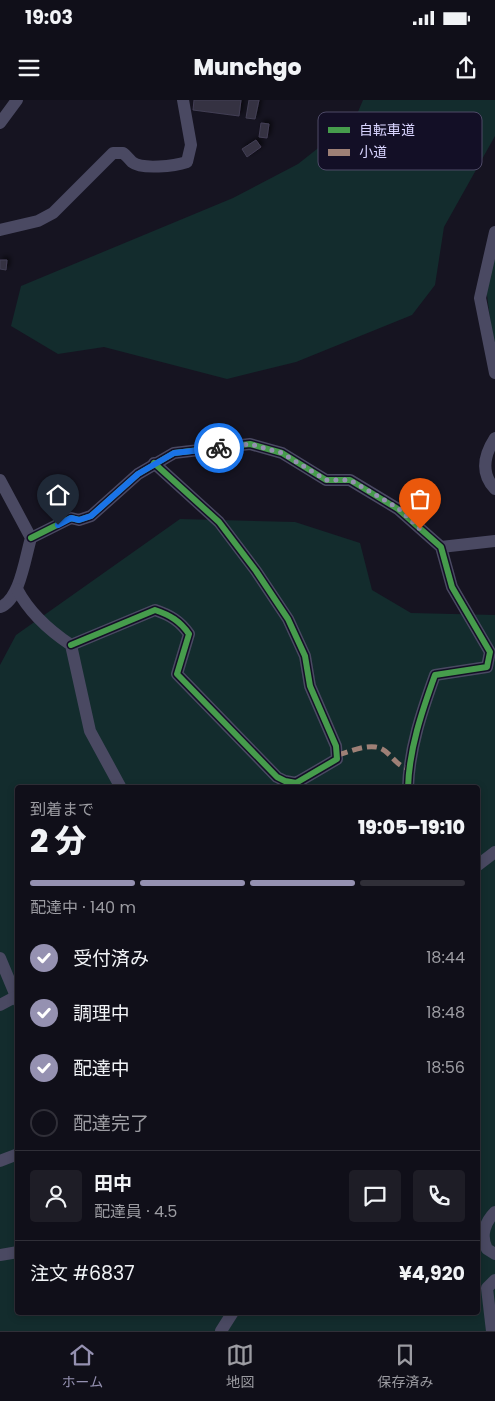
<!DOCTYPE html>
<html lang="ja">
<head>
<meta charset="utf-8">
<style>
  :root { --surface:#100f19; --page:#1e1d26; --text:#f1f3f6; --muted:#9c9ca2; --line:#302f38; --accent:#9591b1 }
  body { margin:0; font-family:Poppins,"Noto Sans JP",sans-serif; background:var(--page); color:var(--text); height:100vh; display:flex; flex-direction:column; font-size:19px; white-space:nowrap }
  * { box-sizing:border-box; margin:0 }
  p { font-size:16px; color:var(--muted) }
  .icon { flex:none; width:28px; height:28px; fill:none; stroke:currentColor; stroke-width:2; stroke-linecap:round; stroke-linejoin:round }
  .map { position:relative; flex:1; overflow:hidden }
  .sheet { position:absolute; left:15px; top:685px; width:465px; height:530px; display:flex; flex-direction:column; background:var(--surface); border-radius:5px; box-shadow:0 2px 8px #0003,0 0 0 1px var(--line) }
  .sheet>* { flex:none }
  .pin { position:absolute; display:grid; place-items:center; width:42px; height:42px; color:#fff; margin:-51px -21px; border-radius:50% 50% 50% 0; rotate:-45deg; box-shadow:0 0 5px #0007 }
  .pin .icon { rotate:45deg }
  .courier { position:absolute; display:grid; place-items:center; width:50px; height:50px; margin:-25px; border:4px solid #1a73e8; border-radius:50%; background:#fff; color:#222; box-shadow:0 1px 6px #0007 }
  .headline em { font-style:normal; font-weight:800 }
  .headline div { display:flex; flex-direction:column-reverse }
  .headline { display:flex; align-items:center; justify-content:space-between; height:85px; padding:0 15px }
  h1 { font-size:32px; font-weight:800; line-height:38px }
  .bar { display:grid; grid-template-columns:repeat(4,1fr); gap:8px 5px; align-content:center; height:60px; padding:0 15px }
  .bar i { height:6px; border-radius:4px; background:var(--line) }
  .bar .current { background:var(--accent) }
  .bar p { grid-column:span 4 }
  .line { display:flex; align-items:center; gap:12px; padding:0 15px; border-top:1px solid var(--line) }
  .line div { flex:1 }
  .round { display:grid; place-items:center; flex:none; width:52px; height:52px; border-radius:5px; background:var(--page) }
  ol { padding:0 15px; list-style:none }
  li { display:flex; align-items:center; gap:15px; height:55px }
  li p { margin-inline-start:auto }
  li .icon { padding:5px; border-radius:50%; background:var(--accent); color:#fff; stroke-width:4 }
  li:last-child { color:var(--muted) }
  li i { width:28px; height:28px; border:2px solid var(--line); border-radius:50% }
  .status { display:flex; justify-content:space-between; align-items:center; height:35px; padding:0 25px; background:var(--surface); direction:ltr }
  .status svg { height:14px; fill:currentColor }
  header { display:flex; justify-content:space-between; align-items:center; height:65px; padding:0 15px; background:var(--surface); font-size:22px; font-weight:800 }
  .menu { display:flex; justify-content:space-around; align-items:center; height:70px; border-top:1px solid var(--line); background:var(--surface); font-size:14px; color:var(--muted) }
  .menu a { display:grid; justify-items:center; gap:2px }
  .menu .current { color:var(--accent) }
  .map>svg:first-child { display:block }
</style>
</head>
<body>
<div class="status"><b>19:03</b><svg viewBox="0 0 49 12"><path d="M0 12V9h3v3zM5 12V6h3v6zM10 12V3h3v9zM15 12V0h3v12zM26 1h20v11H26zM47 4h2v5h-2z"/></svg></div>
<header><svg class="icon" aria-label="menu" viewBox="0 0 24 24"><path d="M4 6h16M4 12h16M4 18h16"/></svg>Munchgo<svg class="icon" aria-label="share" viewBox="0 0 24 24"><path d="M12 15V3M7 8l5-5 5 5M5 13v7h14v-7"/></svg></header>
<div class="map">
<svg width="495" height="1231" viewBox="0 0 495 1231">
  <defs>
    <filter id="shadow"><feDropShadow dx="3" dy="-3" stdDeviation="2.5" flood-color="#0009"/></filter>
  </defs>
  <rect width="100%" height="100%" fill="#161421"/>
  <!-- green -->
  <g fill="#132c2d" fill-rule="evenodd">
    <polygon points="363,0 495,0 495,36 444,127 435,185 412,215 296,262 227,279 104,247 58,254 11,226 21,186 233,98 298,64 355,19"/>
    <polygon points="495,150 495,258 486,187"/>
    <path d="M180 419 295 422 360 443 372 490 411 513 495 515V1231H0V565L16 535ZM18 688H478V1212H18Z"/>
  </g>
  <!-- building -->
  <g fill="#343243" stroke="#433f54" filter="url(#shadow)">
    <polygon points="194,0 241,0 239,16 193,10"/>
    <polygon points="249,0 259,0 255,19 246,18"/>
    <polygon points="261,23 269,24 267,38 259,37"/>
    <polygon points="256,40 261,47 247,57 242,49"/>
    <polygon points="0,160 7,160 6,170 0,169"/>
  </g>
  <g fill="none" stroke-linecap="round" stroke-linejoin="round">
    <!-- minor -->
    <g stroke="#4a4962" stroke-width="12">
      <polyline points="0,23 17,0"/>
      <path d="M0 130 38 121 53 113 113 53H123C126 55 129 59 132 62 142 70 175 66 187 62L191 45 183 0"/>
      <polyline points="495,132 480,198 495,273"/>
      <path d="M495 338C484 355 480 373 495 389"/>
      <path d="M0 380 31 438C25 458 20 500 0 507"/>
      <path d="M31 438 71 418 79 420 91 416 138 374 174 353 250 344 282 353 326 380H350L398 409 441 447 452 487 490 552 487 567 435 575C422 611 409 649 408 688"/>
      <polyline points="441,447 495,441"/>
      <path d="M17 489C29 512 50 531 71 545L90 631 121 688"/>
      <path d="M71 545 155 510C170 515 180 521 189 534L177 574 277 677 285 681 296 683 337 659 336 646 310 586 305 556 288 519 256 471 219 422 154 363"/>
      <polyline points="478,765 495,752"/>
      <polyline points="0,858 18,901"/>
      <polyline points="0,905 15,897"/>
      <polyline points="0,1061 18,1054"/>
      <path d="M495 1112C485 1122 480 1136 487 1149L495 1154"/>
      <polyline points="0,1155 18,1152"/>
      <polyline points="221,1231 233,1212"/>
      <polyline points="492,1231 487,1188 495,1180"/>
    </g>
    <!-- quiet -->
    <path stroke="#9e8076" stroke-width="5" stroke-dasharray="10 5" stroke-linecap="butt" d="M338 655C349 652 364 645 376 647 390 649 395 667 408 668"/>
    <!-- cycleway casing -->
    <g stroke="#130f26" stroke-width="9">
      <g id="cycleway">
        <path d="M31 438 71 418 79 420 91 416 138 374 174 353 250 344 282 353 326 380H350L398 409 441 447 452 487 490 552 487 567 435 575C422 611 409 649 408 688"/>
        <path d="M71 545 155 510C170 515 180 521 189 534L177 574 277 677 285 681 296 683 337 659 336 646 310 586 305 556 288 519 256 471 219 422 154 363"/>
      </g>
    </g>
    <!-- cycleway -->
    <use href="#cycleway" stroke="#469c4c" stroke-width="6"/>
  </g>
  <g fill="none" stroke-linecap="round" stroke-linejoin="round">
    <!-- done -->
    <polyline stroke="#9591b1" stroke-width="5" stroke-dasharray="0 9" points="219,348 250,344 282,353 326,380 350,380 398,408 420,429"/>
    <!-- route -->
    <polyline stroke="#1a73e8" stroke-width="6" points="58,425 71,418 79,420 91,416 138,374 174,353 219,348"/>
  </g>
  <!-- legend -->
  <rect x="318" y="12" width="164" height="58" rx="8" fill="#130f26" stroke="#4e4a67" stroke-width="1"/>
  <rect x="328" y="27" width="22" height="6" fill="#469c4c"/>
  <rect x="328" y="49" width="22" height="7" fill="#9e8076"/>
  <g font-size="14" fill="#d9d4ff">
    <text x="359" y="35">自転車道</text>
    <text x="359" y="57">小道</text>
  </g>
</svg>
<div class="pin" style="left:420px;top:429px;background:#ea580c"><svg class="icon" aria-label="bag" viewBox="0 0 24 24"><path d="M5 8h14l-1 12H6zM9 8a3 3 0 0 1 6 0"/></svg></div>
<div class="pin" style="left:58px;top:425px;background:#1f2937"><svg class="icon" aria-label="home" viewBox="0 0 24 24"><path d="M3 11l9-7 9 7M6 9v11h12V9"/></svg></div>
<div class="courier" style="left:219px;top:348px"><svg class="icon" aria-label="bike" viewBox="0 0 24 24"><circle cx="6" cy="16" r="4"/><circle cx="18" cy="16" r="4"/><path d="M6 16l4-8h5l3 8M10 8l3 8H6M13 5h3"/></svg></div>
<section class="sheet">
<div class="headline"><div><h1>2 分</h1><p>到着まで</p></div><em>19:05–19:10</em></div>
<div class="bar"><i class="current"></i><i class="current"></i><i class="current"></i><i></i><p>配達中 · 140 m</p></div>
<ol>
<li><svg class="icon" aria-label="check" viewBox="0 0 24 24"><path d="M5 12l5 5 9-10"/></svg>受付済み<p>18:44</p></li>
<li><svg class="icon" aria-label="check" viewBox="0 0 24 24"><path d="M5 12l5 5 9-10"/></svg>調理中<p>18:48</p></li>
<li><svg class="icon" aria-label="check" viewBox="0 0 24 24"><path d="M5 12l5 5 9-10"/></svg>配達中<p>18:56</p></li>
<li><i></i>配達完了</li>
</ol>
<div class="line" style="height:90px"><a class="round"><svg class="icon" aria-label="person" viewBox="0 0 24 24"><circle cx="12" cy="8" r="4"/><path d="M4 21q1-7 8-7t8 7"/></svg></a><div><b>田中</b><p>配達員 · 4.5</p></div><a class="round"><svg class="icon" aria-label="chat" viewBox="0 0 24 24"><path d="M4 5h16v11H9l-5 4z"/></svg></a><a class="round"><svg class="icon" aria-label="phone" viewBox="0 0 24 24"><path d="M5 4h4l2 5-3 2q2 4 5 5l2-3 5 2v4C11 20 4 13 5 4z"/></svg></a></div>
<div class="line" style="height:65px"><div>注文 #6837</div><b>¥4,920</b></div>
</section>
</div>
<nav class="menu">
<a class="current"><svg class="icon" aria-label="home" viewBox="0 0 24 24"><path d="M3 11l9-7 9 7M6 9v11h12V9"/></svg>ホーム</a>
<a><svg class="icon" aria-label="map" viewBox="0 0 24 24"><path d="M3 6l6-2 6 2 6-2v14l-6 2-6-2-6 2zM9 4v14M15 6v14"/></svg>地図</a>
<a><svg class="icon" aria-label="saved" viewBox="0 0 24 24"><path d="M7 4h10v16l-5-4-5 4z"/></svg>保存済み</a>
</nav>
</body>
</html>
